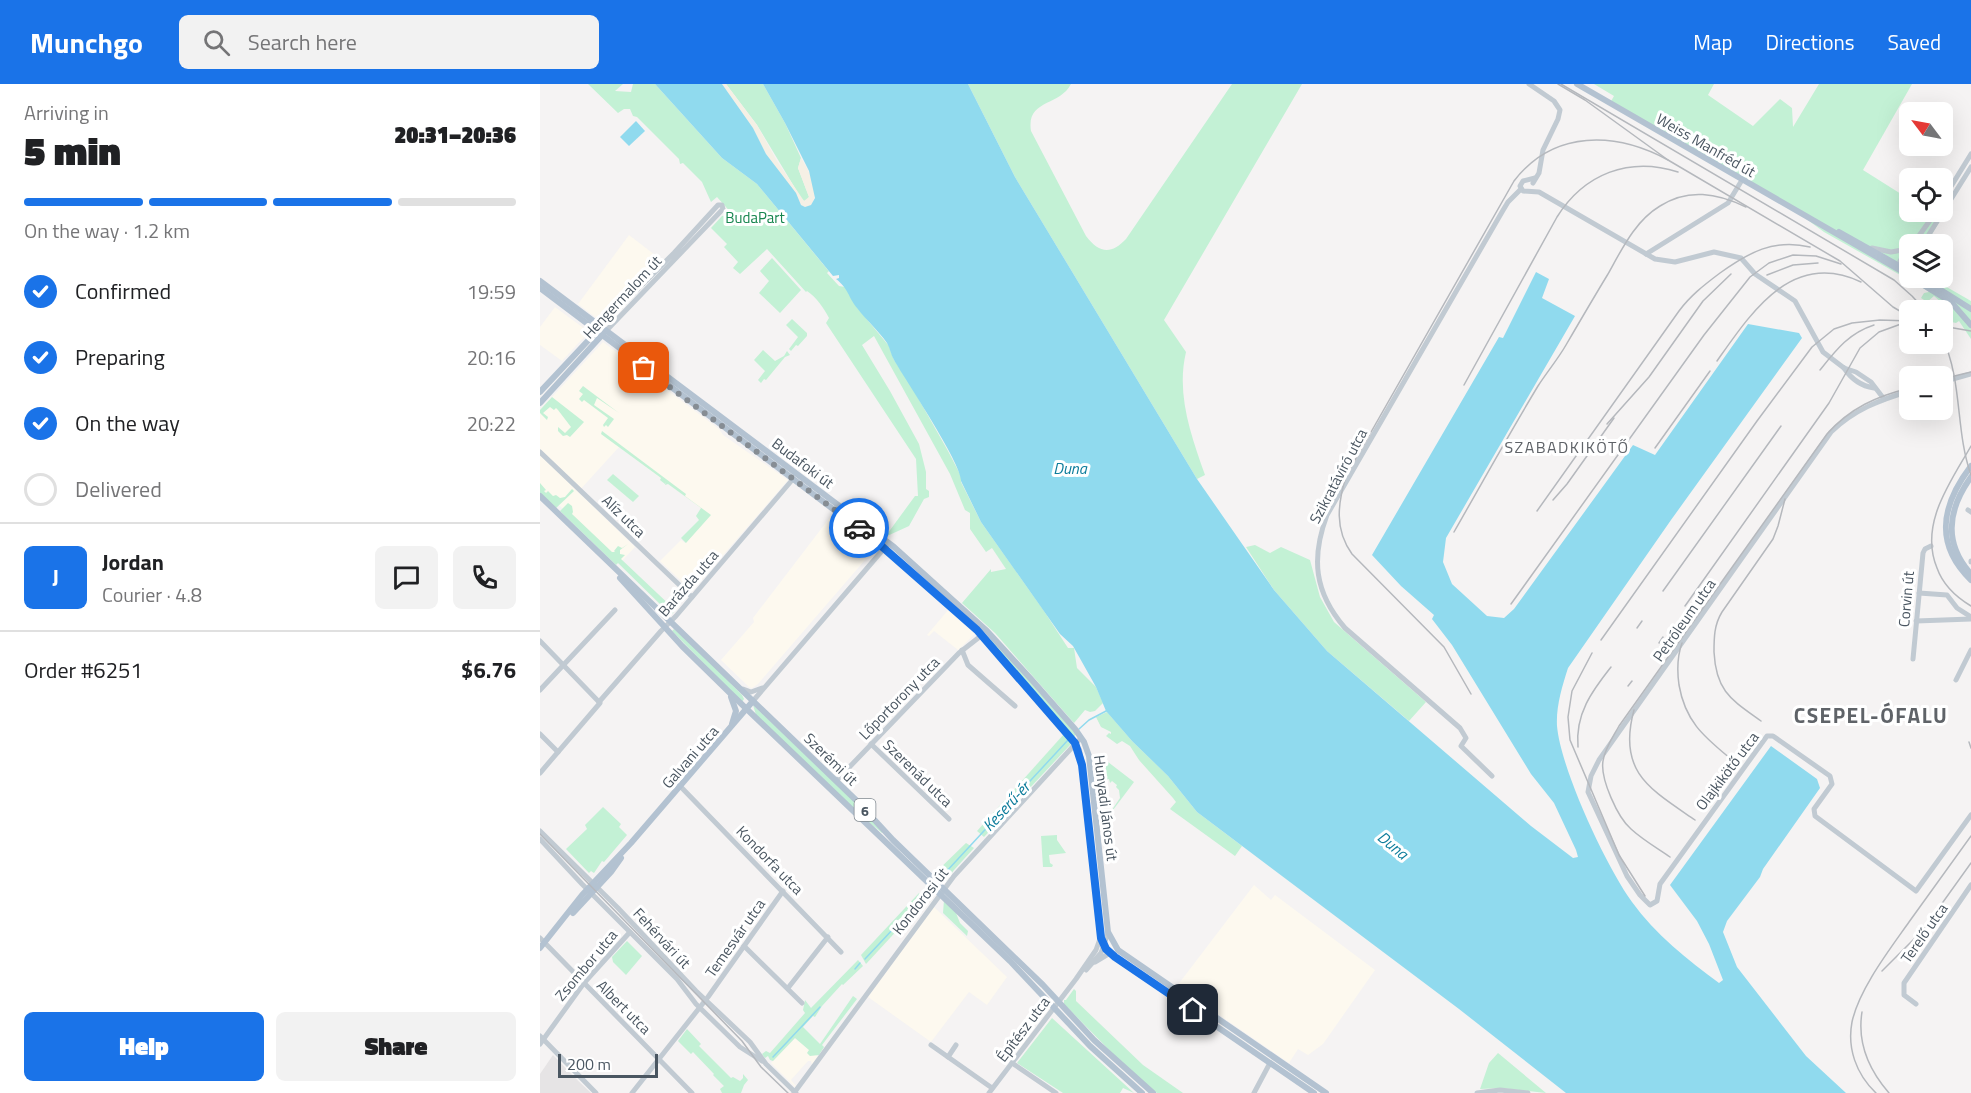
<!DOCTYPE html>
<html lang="en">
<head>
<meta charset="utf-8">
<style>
  :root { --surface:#fff; --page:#f2f2f2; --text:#202124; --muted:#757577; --line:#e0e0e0; --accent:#1a73e8 }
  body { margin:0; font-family:"Titillium Web",sans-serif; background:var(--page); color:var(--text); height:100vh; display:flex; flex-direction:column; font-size:22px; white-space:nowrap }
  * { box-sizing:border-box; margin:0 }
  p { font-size:20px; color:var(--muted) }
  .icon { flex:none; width:33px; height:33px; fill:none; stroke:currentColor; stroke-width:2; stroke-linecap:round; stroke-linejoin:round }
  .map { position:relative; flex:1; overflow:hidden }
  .side { display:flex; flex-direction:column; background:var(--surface); width:540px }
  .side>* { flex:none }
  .needle { width:39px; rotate:302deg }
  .tools { position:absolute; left:1359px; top:18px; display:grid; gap:12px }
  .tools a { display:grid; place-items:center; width:54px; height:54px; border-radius:9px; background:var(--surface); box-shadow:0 6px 24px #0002; font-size:30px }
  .scale { position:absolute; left:18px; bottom:15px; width:100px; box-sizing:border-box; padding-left:6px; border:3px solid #4a5661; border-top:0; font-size:16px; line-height:21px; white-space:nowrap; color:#4a5661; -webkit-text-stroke:4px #fff; paint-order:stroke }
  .pin { position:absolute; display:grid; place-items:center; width:51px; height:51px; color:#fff; margin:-26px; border-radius:12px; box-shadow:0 3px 9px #0006 }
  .courier { position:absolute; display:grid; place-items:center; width:60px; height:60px; margin:-30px; border:4px solid #1a73e8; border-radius:50%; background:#fff; color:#222; box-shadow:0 2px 8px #0007 }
  .head em { font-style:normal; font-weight:800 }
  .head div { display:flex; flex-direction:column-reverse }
  .head { display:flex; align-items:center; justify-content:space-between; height:102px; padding:0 24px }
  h1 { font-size:39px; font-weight:800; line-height:45px }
  .bar { display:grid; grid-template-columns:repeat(4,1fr); gap:9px 6px; align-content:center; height:72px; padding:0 24px }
  .bar i { height:8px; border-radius:4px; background:var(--line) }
  .bar .current { background:var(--accent) }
  .bar p { grid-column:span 4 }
  .line { display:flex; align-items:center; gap:15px; padding:0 24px; border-top:2px solid var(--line) }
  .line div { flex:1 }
  .round { display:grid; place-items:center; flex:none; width:63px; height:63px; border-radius:9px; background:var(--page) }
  ol { padding:0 24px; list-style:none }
  li { display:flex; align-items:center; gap:18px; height:66px }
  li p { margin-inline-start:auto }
  li .icon { padding:6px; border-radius:50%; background:var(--accent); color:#fff; stroke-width:4 }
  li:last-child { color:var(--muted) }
  li i { width:33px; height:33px; border:3px solid var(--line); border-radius:50% }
  .action { display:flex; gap:12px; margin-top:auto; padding:12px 24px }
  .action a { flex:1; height:69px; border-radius:9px; background:var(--accent); color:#fff; font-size:24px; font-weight:800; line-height:69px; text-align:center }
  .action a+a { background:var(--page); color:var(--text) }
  header { display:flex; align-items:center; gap:36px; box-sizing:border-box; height:84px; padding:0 30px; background:var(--accent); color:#fff }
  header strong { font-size:28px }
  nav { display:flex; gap:33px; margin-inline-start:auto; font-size:21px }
  .search { width:420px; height:54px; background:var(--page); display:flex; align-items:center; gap:15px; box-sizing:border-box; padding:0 21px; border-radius:9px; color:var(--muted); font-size:22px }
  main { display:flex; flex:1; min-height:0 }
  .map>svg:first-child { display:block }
</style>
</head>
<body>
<header>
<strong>Munchgo</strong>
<div class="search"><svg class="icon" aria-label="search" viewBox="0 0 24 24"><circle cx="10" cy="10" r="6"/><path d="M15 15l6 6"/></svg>Search here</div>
<nav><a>Map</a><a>Directions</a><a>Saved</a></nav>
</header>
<main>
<section class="side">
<div class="head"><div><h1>5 min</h1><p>Arriving in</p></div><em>20:31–20:36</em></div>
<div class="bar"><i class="current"></i><i class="current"></i><i class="current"></i><i></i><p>On the way · 1.2 km</p></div>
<ol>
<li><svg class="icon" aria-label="check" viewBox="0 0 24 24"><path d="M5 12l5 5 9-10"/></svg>Confirmed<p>19:59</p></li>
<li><svg class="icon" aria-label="check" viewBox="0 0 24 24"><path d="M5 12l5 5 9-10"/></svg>Preparing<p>20:16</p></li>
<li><svg class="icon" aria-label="check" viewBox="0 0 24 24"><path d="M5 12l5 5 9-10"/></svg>On the way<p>20:22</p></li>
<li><i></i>Delivered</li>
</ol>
<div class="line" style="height:108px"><b class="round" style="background:var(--accent);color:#fff">J</b><div><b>Jordan</b><p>Courier · 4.8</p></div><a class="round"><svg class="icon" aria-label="chat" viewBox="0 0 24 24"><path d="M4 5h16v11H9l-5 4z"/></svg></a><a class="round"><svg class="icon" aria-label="phone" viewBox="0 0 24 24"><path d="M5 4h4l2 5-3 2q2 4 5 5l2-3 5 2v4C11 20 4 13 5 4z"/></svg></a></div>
<div class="line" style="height:78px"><div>Order #6251</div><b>$6.76</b></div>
<div class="action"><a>Help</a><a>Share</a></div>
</section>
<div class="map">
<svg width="1431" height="1009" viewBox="0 0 1431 1009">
  <rect width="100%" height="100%" fill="#f5f3f3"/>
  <!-- commercial -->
  <g fill="#fdf9ef">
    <polygon points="89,151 119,174 59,236 38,220"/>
    <polygon points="15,223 45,245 46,251 22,277 0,261 0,243"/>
    <polygon points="63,258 179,345 183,351 248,396 152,507 120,477 141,456 145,459 170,431 79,363 38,408 95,463 80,479 0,403 0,326"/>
    <polygon points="291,432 333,463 331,469 218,600 212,604 209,603 181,576 214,538 213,534"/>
    <polygon points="408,526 435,550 418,566 394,547 389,552 387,551"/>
    <polygon points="714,801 731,816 735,811 835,886 783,960 768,971 758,965 749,979 637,902"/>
    <polygon points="394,823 467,893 447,921 429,908 391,958 328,913"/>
    <polygon points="255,954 277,972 279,970 272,981 271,977 268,977 251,996 256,1002 255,1003 231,979"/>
  </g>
  <!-- education -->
  <polygon fill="#e6e4e5" points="13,971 33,992 51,1009 0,1009 0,990"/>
  <!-- green -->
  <g fill="#c3f1d5">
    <path d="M48 0H83L75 7 91 8 93 0H115L182 74 217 100 287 185 289 187 287 189 299 202 305 203 310 208 315 221 349 262 354 276 369 298 408 367 421 392V398L441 438 504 527 528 564H534L537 584 556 603 563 619 555 627 550 628 545 626 534 639 455 549 422 519 451 485V488L466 485 452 464 446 468 430 445V429L425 426 410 390 334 252 322 261 350 307 379 360 386 388V405L389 407V413L384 415 369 442 345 453 375 412H378L376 375 286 239 289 234C284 224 276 213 267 207L266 208 227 165 200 190 193 184 198 178 184 163 187 160 171 144 182 132 193 131 177 113 171 118 162 98 143 79 140 80 139 75 97 33 93 32 90 25H84L78 29Z"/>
    <polygon points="186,0 223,0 245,39 261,74 258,84 269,113 267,116 264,117 261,114 217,41"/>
    <path d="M428 0H531C519 23 486 15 491 47L546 152C559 169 571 171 586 155L692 0H762L624 236 646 268C636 310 651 351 665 391L657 395 475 93Z"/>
    <polygon points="1054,0 1174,0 1168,11 1213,42 1240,15 1252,24 1253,43 1279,0 1372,0 1323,86 1369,115 1370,128 1390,128 1401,135 1386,160 1370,160 1370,194 1391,194 1431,217 1431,255 1419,237 1416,239 1407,237 1403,231 1402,226 1395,223 1394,220 1398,218 1411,227 1394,212 1387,218 1381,214 1384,209 1389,208 1385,205 1284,148 1250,123 1070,19 1074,12"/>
    <polygon points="232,174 261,206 240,229 219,209 229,197 220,187"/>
    <polygon points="252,235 267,249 267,252 258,262 256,261 251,267 249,265 258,253 246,241"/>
    <polygon points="223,266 235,277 244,272 247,267 250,271 245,273 226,296 224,295 221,299 218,296 225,287 214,276"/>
    <polygon points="43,302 79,329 57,314 54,321 74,335 68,343 66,341 64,343 63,341 68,334 44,316 42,318 39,315 43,310 39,307"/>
    <polygon points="12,313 44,338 30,353 27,351 23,352 18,347 18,343 25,349 31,343 18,326 16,324 14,326 10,323 3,329 8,333 7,336 0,329 0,326"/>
    <polygon points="62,347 146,410 145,412 171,431 146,459 141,454 159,436 156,432 161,424 128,400 125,401 126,398 125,400 120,396 121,394 61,350"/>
    <polygon points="73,390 99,412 93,418 67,396"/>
    <polygon points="0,399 6,406 4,407 6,409 8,407 13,412 16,411 20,414 25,413 32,405 34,407 15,425 0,410"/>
    <polygon points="28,419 32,422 33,428 32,430 72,468 75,468 74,467 78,462 82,464 88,460 80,466 80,470 85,471 81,475 135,526 132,530 130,528 127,531 126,530 125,525 78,479 76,481 20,427"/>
    <polygon points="715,461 730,469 741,463 770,476 780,513 794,538 886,618 869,637 787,567 734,506 706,463"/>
    <polygon points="134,545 160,568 202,611 204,615 202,618 132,547"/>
    <polygon points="451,555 487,594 536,650 534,653 450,557"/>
    <polygon points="213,621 317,720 343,748 342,749 325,735 216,631"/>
    <polygon points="567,628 592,657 628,692 657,728 702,762 695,772 630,725 636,718 633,714 599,676 590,662 582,657 577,660 566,652 569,649 571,650 571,648 561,643 556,633"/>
    <polygon points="524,650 531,660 444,753 437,747"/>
    <polygon points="555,673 568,678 594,698 561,742 580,714 579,706 576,703 577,701 572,697 570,699 569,695 565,696 564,692 560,693 560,696 556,693 553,675"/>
    <polygon points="63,723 81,740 79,743 87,751 64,778 62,777 54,789 51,787 49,789 26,765 47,745 45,741"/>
    <polygon points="517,751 517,756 526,769 509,771 510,779 513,781 512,783 503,783 501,752"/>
    <polygon points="426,759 434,764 414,786 406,797 402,797 394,790"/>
    <polygon points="379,809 386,815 326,880 321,871"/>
    <polygon points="404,816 416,829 420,839 428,847 427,852 403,829"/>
    <polygon points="87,857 102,872 86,891 73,878 72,873"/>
    <polygon points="318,876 323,882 303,901 302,900 282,922 275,933 273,932 263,943 280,960 313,912 317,915 282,961 284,963 279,971 270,972 267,969 269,966 255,954 233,977 230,976 228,972 225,974 222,970 226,967 230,969 265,929 263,926 265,916 271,924"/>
    <polygon points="534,905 536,907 536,917 603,981 643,1009 617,1009 586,983 524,920 524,916 526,916"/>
    <polygon points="512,934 594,1009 583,1004 580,1009 523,1009 477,979"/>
    <polygon points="147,945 161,960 159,962 191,994 193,993 200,997 203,994 203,990 208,996 204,1001 201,1009 182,1009 180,1005 184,1002 173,991 174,990 153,968 151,970 138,957"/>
    <polygon points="958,969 1006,1009 962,1004 940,1005 949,979"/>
  </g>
  <!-- sand -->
  <path fill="#f5f0e5" d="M182 0H186L217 41 237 77 264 117 269 113 258 84 261 74C269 87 281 107 271 121L265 123 261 121 258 114 226 70 213 44Z"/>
  <!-- water -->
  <g fill="#90daee">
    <path d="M115 0H182L213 44 226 70 256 109 261 121 265 123 271 121 275 114 269 87 245 39 223 0H428L475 93 657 395 734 506 787 567 991 742 1033 774 1038 773 1036 766 1014 719 991 690 912 561 892 535 894 531 861 502 832 471 959 253 963 254 996 188 1009 195 1002 214 1035 232 906 454 903 478 912 500 947 532 964 534 974 525 1093 361 1115 371 1208 240 1259 249 1262 254 1131 436 1028 584C1022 603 1016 622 1017 642 1021 686 1066 782 1092 818 1115 850 1148 876 1179 899L1183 896 1169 860 1157 837 1130 801 1231 662 1277 695 1280 704 1223 785 1220 793 1187 837 1183 848 1197 883 1266 972 1306 1009H1026L919 925 657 728 628 692 592 657 566 627 556 603 533 562 520 550 441 438 421 397C422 380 366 297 354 276 351 271 350 264 347 259 338 246 327 237 317 224 308 213 309 205 296 195L299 194V191L293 192 217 100 182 74Z"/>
    <polygon points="96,37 105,47 89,62 80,53"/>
  </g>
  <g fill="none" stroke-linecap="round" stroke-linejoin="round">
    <!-- stream -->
    <g stroke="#90daee" stroke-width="1.5">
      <polyline points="539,645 549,636 568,626"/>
      <polyline points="405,789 528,656"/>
      <polyline points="325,875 383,813"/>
      <polyline points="315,885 320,879"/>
      <polyline points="233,973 280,923"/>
    </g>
    <!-- minor -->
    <g stroke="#c1cad2" stroke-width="5">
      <polyline points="989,0 1014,17 1020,26 1018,35 1003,66 999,89 993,99"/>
      <polyline points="995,94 983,97 980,102 983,107 999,108 1115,175 1135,178 1174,168 1201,174 1215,190 1255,217 1283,268 1304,284 1316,288 1331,298 1344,315"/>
      <polyline points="1402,117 1431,70"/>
      <polyline points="1373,160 1396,128"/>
      <polyline points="1383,160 1431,83"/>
      <polyline points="1332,164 1351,168 1368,165"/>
      <polyline points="1106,170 1188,119 1202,96"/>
      <polyline points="1359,183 1370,179"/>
      <polyline points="1362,186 1360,177 1366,167"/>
      <polyline points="1385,194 1390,199"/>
      <polyline points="60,243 134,169 178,121 182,121 183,125 66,247"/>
      <path d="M1304 284C1312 296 1321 302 1334 304"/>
      <polyline points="1402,298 1431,290"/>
      <path d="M1370 307C1339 316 1314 326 1291 348L1059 676 1051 692 1048 708 1087 792 1100 811 1110 821 1117 817 1120 800 1227 652H1233L1290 692 1292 700 1274 725 1275 732 1376 807 1431 731"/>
      <polyline points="0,368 152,513"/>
      <polyline points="1428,426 1431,428"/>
      <polyline points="1431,477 1431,478"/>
      <polyline points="1379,509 1407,511 1417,524 1431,533"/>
      <polyline points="1376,537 1431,535"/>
      <polyline points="0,557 60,619 0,689"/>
      <polyline points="422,566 428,581 475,622"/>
      <polyline points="1373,575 1383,469 1385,465 1391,462"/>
      <polyline points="1416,596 1431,566"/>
      <polyline points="203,605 211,608 222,604"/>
      <polyline points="0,606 75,526"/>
      <polyline points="213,617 347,461"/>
      <polyline points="59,618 121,547 136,532 253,395"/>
      <polyline points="0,650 18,668"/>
      <polyline points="331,660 409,735"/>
      <path d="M952 692 921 662 926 654 920 644 805 544C774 508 771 474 787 431L962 128 968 118 981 105"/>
      <polyline points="296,697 419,569 442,551"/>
      <polyline points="140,702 301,868"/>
      <polyline points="0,747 78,824 156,907 210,958 226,980 256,1009"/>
      <polyline points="0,755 42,800 137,895 156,920 200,963 222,977"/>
      <polyline points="0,854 152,1009"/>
      <polyline points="204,862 262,919"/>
      <polyline points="555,878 570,869"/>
      <polyline points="546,886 561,869 568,849"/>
      <polyline points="248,904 288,853"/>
      <polyline points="1376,920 1364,911 1364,899 1431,801"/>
      <polyline points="0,952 56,1009"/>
      <polyline points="0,960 44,899 90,848"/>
      <polyline points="391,961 452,1004"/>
      <polyline points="408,973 416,961"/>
      <polyline points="472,979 516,1009"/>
      <polyline points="92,1009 168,913 243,807"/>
      <polyline points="254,1009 414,792 538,657"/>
      <polyline points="449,1009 536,895 556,866 561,852"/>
      <polyline points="714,1009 730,979"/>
      <polyline points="937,1009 960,1006 988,1009"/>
    </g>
    <!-- major -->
    <g stroke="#b3c2d1" stroke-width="6">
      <polyline points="1037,0 1370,192"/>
      <polyline points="1299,148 1363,184"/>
      <polyline points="1372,194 1411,218 1431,241"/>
      <polyline points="0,197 354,463 447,547 491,595 535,645 544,658 549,672 568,848 578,866 786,1009"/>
      <polyline points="1396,203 1431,225"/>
      <polyline points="0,204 338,459 409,521 442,551 530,653 539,666 543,687 561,854 566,865 575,873 774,1009"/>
      <polyline points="0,308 58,246"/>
      <polyline points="0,319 63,250"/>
      <path d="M1431 382C1402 420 1393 459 1431 496"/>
      <path d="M1431 393C1408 425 1403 459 1431 490"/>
      <polyline points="0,412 318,718 353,756 503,901 554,956 613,1009"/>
      <polyline points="80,494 142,562 190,609 470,877 550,962 602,1009"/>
      <polyline points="191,613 196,627 192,640"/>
      <polyline points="33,829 71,788 81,774"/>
      <polyline points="0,864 42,811 91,759 213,617"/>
    </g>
    <!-- tram -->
    <g stroke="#b5b8bd" stroke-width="1.5">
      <polyline points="1021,0 1354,196 1372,212 1385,226"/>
      <path d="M1402 253C1423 297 1415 346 1431 391"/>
      <polyline points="0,750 202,957 221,983 248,1009"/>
    </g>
    <!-- rail -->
    <g stroke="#b5b8bd" stroke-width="1.5">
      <polyline points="1018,0 1045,16 1128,76 1300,177 1353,223 1370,233"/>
      <polyline points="1227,191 1253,181 1278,179"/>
      <polyline points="1402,242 1431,247"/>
      <path d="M1177 277C1211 229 1252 165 1321 198"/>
      <path d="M1280 286C1296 266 1309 249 1334 241"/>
      <polyline points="1402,295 1431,288"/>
      <path d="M924 301 1017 133C1044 90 1089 72 1138 88"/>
      <polyline points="1067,340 1109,293 1163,217 1191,190"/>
      <path d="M1431 362C1410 399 1379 440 1397 484 1403 501 1416 513 1431 522"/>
      <polyline points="1115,364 1170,287"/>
      <polyline points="1013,416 1027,400 1074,334"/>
      <path d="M997 427 1139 227C1150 212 1164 201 1180 189 1208 169 1234 154 1270 163"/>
      <path d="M914 448C942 399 969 350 998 302 1007 288 1018 275 1026 261 1040 237 1054 213 1068 190 1082 165 1095 137 1120 122 1148 104 1177 109 1206 123"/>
      <polyline points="1123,507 1241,342"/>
      <polyline points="971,520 1164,251 1210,193 1229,179 1253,171 1276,172 1301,180"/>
      <polyline points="1145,522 1289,319 1320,264 1339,248 1361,240"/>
      <polyline points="1097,544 1102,537"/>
      <polyline points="1061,556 1217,337 1272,263 1294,245 1312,239 1340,236 1370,237"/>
      <polyline points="1119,559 1123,553"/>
      <path d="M1142 559C1137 573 1137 587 1139 601 1146 642 1169 656 1198 681"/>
      <polyline points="1052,569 1032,607 1028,633 1030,656 1079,771 1105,812"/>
      <polyline points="1088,602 1092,597"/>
      <path d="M931 610 904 563 812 470C794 445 798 419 806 392L974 97C1014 45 1076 48 1128 76"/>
      <path d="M1094 626C1077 688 1110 705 1155 736"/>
      <path d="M1221 637C1192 616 1176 608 1174 568 1174 554 1174 541 1182 528L1233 455 1238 442 1245 415"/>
      <polyline points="1429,658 1431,664"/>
      <path d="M1038 663C1035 630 1052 607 1071 583"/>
      <path d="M1130 773C1117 764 1103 756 1091 745 1078 734 1060 695 1063 677 1065 664 1073 653 1079 642L1287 350C1310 324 1337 312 1370 304"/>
      <polyline points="1342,887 1383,846 1431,779"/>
      <path d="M1322 928C1317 959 1329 986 1349 1009"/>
      <path d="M1336 1009C1316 990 1307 964 1312 938 1319 905 1350 865 1369 838 1390 809 1411 780 1431 752"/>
    </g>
  </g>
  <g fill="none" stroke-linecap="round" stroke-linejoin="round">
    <!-- done -->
    <polyline stroke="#868d94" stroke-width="6" stroke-dasharray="0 10.8" points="104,284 319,444"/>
    <!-- route -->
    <polyline stroke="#1a73e8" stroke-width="8" points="319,444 338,459 437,546 535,659 542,681 561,854 566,865 575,873 653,926"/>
  </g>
  <g text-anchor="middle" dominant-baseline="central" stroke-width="6" stroke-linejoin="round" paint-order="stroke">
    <!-- shield labels -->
    <rect fill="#fff" stroke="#808990" stroke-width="1.5" x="314.5" y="715" width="21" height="22" rx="4.5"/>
    <g font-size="14" font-weight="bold" fill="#4a5661">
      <text x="325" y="726">6</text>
    </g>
    <!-- street labels -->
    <g font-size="15" fill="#4a5661" stroke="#fff">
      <text transform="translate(1166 61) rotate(30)">Weiss Manfréd út</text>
      <text transform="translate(82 213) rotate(-47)">Hengermalom út</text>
      <text transform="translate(263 379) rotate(37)">Budafoki út</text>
      <text transform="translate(798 392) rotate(-62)">Szikratávíró utca</text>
      <text transform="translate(84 432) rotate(44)">Alíz utca</text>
      <text transform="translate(148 499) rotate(-49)">Barázda utca</text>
      <text transform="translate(1366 515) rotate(-85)">Corvin út</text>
      <text transform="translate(1144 536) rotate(-55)">Petróleum utca</text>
      <text transform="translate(359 614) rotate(-46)">Lőportorony utca</text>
      <text transform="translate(150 673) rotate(-49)">Galvani utca</text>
      <text transform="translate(291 675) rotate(44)">Szerémi út</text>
      <text transform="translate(1187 687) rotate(-53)">Olajkikötő utca</text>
      <text transform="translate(378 689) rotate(44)">Szerenád utca</text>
      <text transform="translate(566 724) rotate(83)">Hunyadi János út</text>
      <text transform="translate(230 776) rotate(46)">Kondorfa utca</text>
      <text transform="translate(380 817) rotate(-52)">Kondorosi út</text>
      <text transform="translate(1384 849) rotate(-55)">Terelő utca</text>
      <text transform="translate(122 854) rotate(47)">Fehérvári út</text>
      <text transform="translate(195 854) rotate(-55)">Temesvár utca</text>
      <text transform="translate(46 881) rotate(-50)">Zsombor utca</text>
      <text transform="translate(84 923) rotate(45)">Albert utca</text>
      <text transform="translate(483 945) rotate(-53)">Építész utca</text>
    </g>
    <!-- park labels -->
    <g font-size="15" fill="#17864f" stroke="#fff">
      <text x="215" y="133">BudaPart</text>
    </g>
    <!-- neighbourhood labels -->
    <g font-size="16" letter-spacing="1.5" fill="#5f6368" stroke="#fff">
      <text x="1027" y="363">SZABADKIKÖTŐ</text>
    </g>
    <!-- water labels -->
    <g font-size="16" font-style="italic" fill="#0c7c9b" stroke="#fff">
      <text x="530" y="384">Duna</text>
      <text transform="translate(466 722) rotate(-47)">Keserű-ér</text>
      <text transform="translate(853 761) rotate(39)">Duna</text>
    </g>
    <!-- district labels -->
    <g font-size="21" font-weight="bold" letter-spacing="1.5" fill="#5f6368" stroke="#fff">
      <text x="1331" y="631">CSEPEL-ÓFALU</text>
    </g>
  </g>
</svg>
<div class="tools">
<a><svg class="needle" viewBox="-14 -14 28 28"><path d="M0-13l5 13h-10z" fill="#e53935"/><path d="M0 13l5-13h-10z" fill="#757577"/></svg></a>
<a><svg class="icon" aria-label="locate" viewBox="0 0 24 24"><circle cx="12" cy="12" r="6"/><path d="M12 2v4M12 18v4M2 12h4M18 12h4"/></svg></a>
<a><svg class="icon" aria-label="layers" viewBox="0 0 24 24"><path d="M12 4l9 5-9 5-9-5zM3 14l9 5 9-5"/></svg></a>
<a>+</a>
<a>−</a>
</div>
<div class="scale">200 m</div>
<div class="pin" style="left:104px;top:284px;background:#ea580c"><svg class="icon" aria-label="bag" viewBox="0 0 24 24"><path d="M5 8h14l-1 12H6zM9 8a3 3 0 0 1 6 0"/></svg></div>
<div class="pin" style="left:653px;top:926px;background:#1f2937"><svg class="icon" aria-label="home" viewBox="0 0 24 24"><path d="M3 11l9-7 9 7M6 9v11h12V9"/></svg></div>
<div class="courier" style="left:319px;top:444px"><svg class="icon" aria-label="car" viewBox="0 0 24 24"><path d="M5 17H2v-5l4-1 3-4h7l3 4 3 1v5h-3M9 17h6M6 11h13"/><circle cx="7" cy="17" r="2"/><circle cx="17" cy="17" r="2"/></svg></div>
</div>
</main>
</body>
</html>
